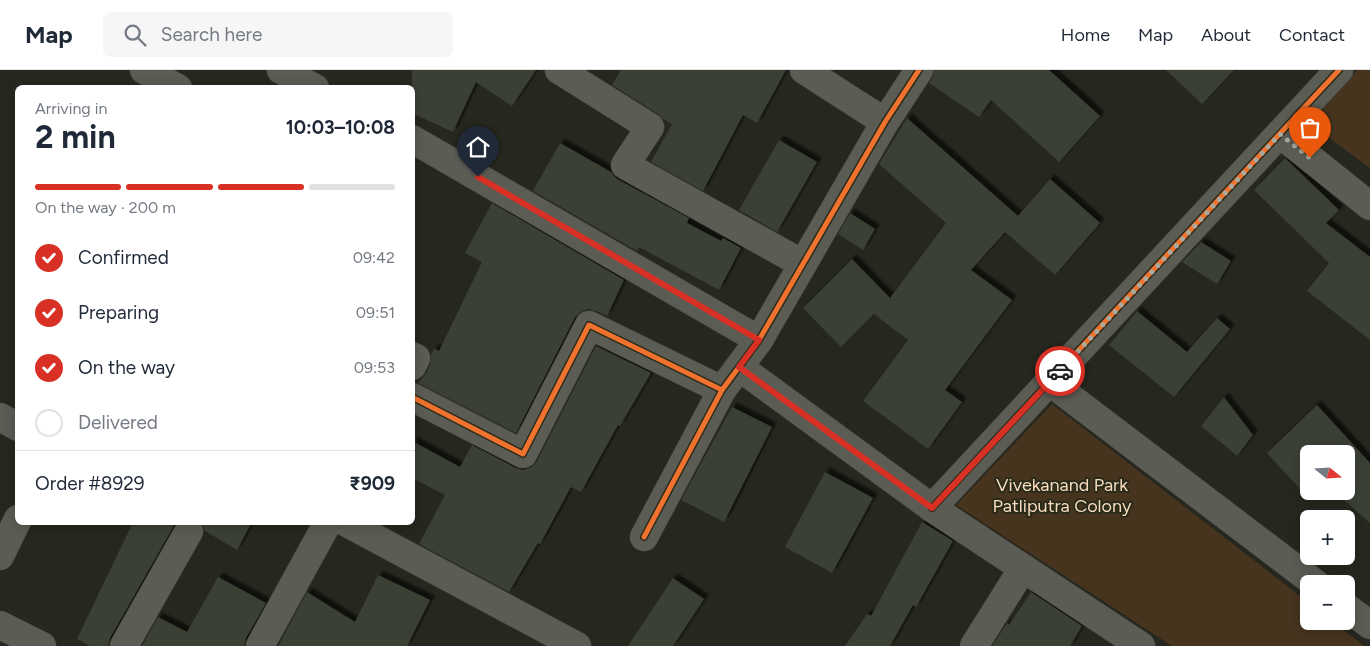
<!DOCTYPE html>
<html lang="en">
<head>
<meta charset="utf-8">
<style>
  :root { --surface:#fff; --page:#f6f6f7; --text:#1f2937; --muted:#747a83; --line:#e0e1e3; --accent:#d93025 }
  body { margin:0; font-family:Figtree,sans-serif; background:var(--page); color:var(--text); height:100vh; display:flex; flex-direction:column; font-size:19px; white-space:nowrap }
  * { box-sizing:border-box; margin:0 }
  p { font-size:16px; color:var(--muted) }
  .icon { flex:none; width:28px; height:28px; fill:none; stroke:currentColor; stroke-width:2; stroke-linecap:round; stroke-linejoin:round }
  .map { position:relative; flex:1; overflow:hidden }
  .side { position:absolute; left:15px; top:15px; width:400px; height:440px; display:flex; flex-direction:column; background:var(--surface); border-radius:8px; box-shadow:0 2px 12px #0003 }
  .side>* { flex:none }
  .needle { width:32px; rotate:108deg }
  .tools { position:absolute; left:1300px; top:375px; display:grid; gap:10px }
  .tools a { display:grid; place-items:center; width:55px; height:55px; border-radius:8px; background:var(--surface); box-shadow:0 2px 12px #0003; font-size:25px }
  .pin { position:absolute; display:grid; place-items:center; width:42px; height:42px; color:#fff; margin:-51px -21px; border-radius:50% 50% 50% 0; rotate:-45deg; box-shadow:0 0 5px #0007 }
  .pin .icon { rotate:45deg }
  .courier { position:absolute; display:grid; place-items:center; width:50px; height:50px; margin:-25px; border:4px solid #d93025; border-radius:50%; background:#fff; color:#222; box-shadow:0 1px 6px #0007 }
  .overview em { font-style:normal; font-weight:700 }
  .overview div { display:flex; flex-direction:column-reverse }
  .overview { display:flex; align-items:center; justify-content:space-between; height:85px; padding:0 20px }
  h1 { font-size:32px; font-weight:700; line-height:38px }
  .bar { display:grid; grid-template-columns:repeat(4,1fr); gap:8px 5px; align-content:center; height:60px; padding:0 20px }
  .bar i { height:6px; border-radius:4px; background:var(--line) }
  .bar .current { background:var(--accent) }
  .bar p { grid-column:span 4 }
  .line { display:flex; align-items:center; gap:12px; padding:0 20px; border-top:1px solid var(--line) }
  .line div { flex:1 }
  ol { padding:0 20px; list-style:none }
  li { display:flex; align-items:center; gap:15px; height:55px }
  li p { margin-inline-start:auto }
  li .icon { padding:5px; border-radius:50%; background:var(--accent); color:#fff; stroke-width:4 }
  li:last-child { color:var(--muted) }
  li i { width:28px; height:28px; border:2px solid var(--line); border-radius:50% }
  header { display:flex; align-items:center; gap:30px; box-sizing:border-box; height:70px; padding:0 25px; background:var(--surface); border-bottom:1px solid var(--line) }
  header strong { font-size:24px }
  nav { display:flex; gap:28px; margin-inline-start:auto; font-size:18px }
  .search { width:350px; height:45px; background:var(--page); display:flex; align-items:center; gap:12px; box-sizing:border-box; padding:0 18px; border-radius:8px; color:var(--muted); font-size:19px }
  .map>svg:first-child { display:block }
</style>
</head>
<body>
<header>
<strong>Map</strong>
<div class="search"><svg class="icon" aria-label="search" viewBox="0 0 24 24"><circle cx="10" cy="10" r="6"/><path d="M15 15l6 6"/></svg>Search here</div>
<nav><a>Home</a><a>Map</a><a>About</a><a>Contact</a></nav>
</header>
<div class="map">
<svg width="1370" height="576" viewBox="0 0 1370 576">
  <defs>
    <filter id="shadow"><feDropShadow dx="4.5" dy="-4.5" stdDeviation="1" flood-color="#0009"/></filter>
  </defs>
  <rect width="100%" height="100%" fill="#26271e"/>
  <!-- green -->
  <g fill="#46341f">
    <polygon points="1357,0 1370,0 1370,98 1310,54"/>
    <polygon points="1052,334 1309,533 1309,551 1332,551 1364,576 1172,576 956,435"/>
  </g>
  <!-- building -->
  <g fill="#3b3f35" filter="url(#shadow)">
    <polygon points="412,0 536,0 512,36 476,12 453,62 412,43"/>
    <polygon points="621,0 786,0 757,53 743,45 703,121 651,92 672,54 663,49 658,44 612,15"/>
    <polygon points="934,0 1049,0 1100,46 1059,92 991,30 979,47 929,13 932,8"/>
    <polygon points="1166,0 1234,0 1202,34"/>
    <polygon points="907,48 1018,146 1050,109 1100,153 1055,205 1005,162 971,200 1012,230 945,320 962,332 928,379 863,331 908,270 874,244 841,277 803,238 852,189 890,228 946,153 879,94"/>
    <polygon points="779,70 817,92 777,162 739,140"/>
    <polygon points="560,73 611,102 617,109 689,148 687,153 721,171 723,168 741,178 719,220 639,177 637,181 533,121"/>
    <polygon points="1285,88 1339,140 1326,153 1370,187 1370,270 1307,221 1329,193 1254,120"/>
    <polygon points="492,133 624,210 607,246 596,241 588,239 581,242 575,247 516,363 418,313 426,303 430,295 431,285 434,279 439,281 482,192 465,183"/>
    <polygon points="850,143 875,159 863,180 838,164"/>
    <polygon points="1201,172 1231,191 1217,214 1182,192"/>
    <polygon points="1137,241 1187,282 1217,248 1230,259 1174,327 1109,275"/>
    <polygon points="596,276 651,303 620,356 618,355 581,422 571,417 540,474 538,473 509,522 419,474 445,425 412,408 412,371 460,397 472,375 516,398 523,400 531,397 537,391"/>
    <polygon points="1224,327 1253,365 1237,386 1201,356"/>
    <polygon points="1317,335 1370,393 1370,453 1334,421 1346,421 1346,384 1309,384 1309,421 1319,421 1310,430 1267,383"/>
    <polygon points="732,337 772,357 724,452 681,430"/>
    <polygon points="825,402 873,428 832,503 785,477"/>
    <polygon points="133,452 176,452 110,568 108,576 90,576 77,569"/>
    <polygon points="202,452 252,452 237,480 205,461"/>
    <polygon points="922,452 953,471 916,537 913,535 890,576 845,576 867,544 871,546"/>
    <polygon points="378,505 430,530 407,576 278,576 307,522 355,552"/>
    <polygon points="218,507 266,533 246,568 244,576 142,576 158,547 187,562"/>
    <polygon points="673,508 704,529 673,576 628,576"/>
    <polygon points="1031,522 1082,556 1070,576 992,576 1007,553 1009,555"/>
  </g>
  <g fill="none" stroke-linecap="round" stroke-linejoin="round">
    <!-- minor casing -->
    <g stroke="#44443d" stroke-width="29">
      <g id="minor">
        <polyline points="144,0 178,18"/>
        <polyline points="281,0 315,18"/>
        <polyline points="559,0 650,57 625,95 803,194"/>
        <polyline points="804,0 885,52"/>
        <polyline points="1280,64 1370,136"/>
        <polyline points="412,69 759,270"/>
        <polyline points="412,286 416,288 412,296"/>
        <polyline points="739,297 932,438 1141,576"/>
        <polyline points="1050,312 1316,514"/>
        <polyline points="412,327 523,384 589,255 722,320"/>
        <polyline points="0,347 18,357"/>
        <polyline points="932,438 1339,0"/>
        <polyline points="345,452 577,576"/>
        <polyline points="644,467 722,320 759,270 885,52 919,0"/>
        <polyline points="0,486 18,449"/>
        <polyline points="1346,537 1370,555"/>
        <polyline points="0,555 42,576"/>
        <polyline points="124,576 189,461"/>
        <polyline points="260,576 328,452"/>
        <polyline points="974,576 1023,498"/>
      </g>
    </g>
    <!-- minor -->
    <use href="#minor" stroke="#5b5c54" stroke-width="28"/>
    <!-- cycleway casing -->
    <g stroke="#2a2b1a" stroke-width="8">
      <g id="cycleway">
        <polyline points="412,327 523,384 589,255 722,320"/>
        <polyline points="932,438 1339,0"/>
        <polyline points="644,467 722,320 759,270 885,52 919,0"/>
      </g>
    </g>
    <!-- cycleway -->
    <use href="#cycleway" stroke="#ef722f" stroke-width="5"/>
  </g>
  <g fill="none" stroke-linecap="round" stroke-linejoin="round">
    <!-- done -->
    <polyline stroke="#a8a99f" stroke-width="5" stroke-dasharray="0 9" points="1060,301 1280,64 1310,88"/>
    <!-- route -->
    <polyline stroke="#d93025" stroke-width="6" points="478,107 759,270 739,297 932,438 1060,301"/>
  </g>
  <g text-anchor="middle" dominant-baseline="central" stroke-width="4" stroke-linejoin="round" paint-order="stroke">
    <!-- park labels -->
    <g font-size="18" fill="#f9dbbe" stroke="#2a2b1a">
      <text x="1062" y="415">Vivekanand Park<tspan x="1062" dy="21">Patliputra Colony</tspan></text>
    </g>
  </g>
</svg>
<div class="tools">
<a><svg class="needle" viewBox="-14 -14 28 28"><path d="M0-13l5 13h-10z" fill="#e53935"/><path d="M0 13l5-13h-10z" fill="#747a83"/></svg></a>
<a>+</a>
<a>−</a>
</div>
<div class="pin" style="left:1310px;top:88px;background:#ea580c"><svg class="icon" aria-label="bag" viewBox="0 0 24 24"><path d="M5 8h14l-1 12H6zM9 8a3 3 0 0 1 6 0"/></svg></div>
<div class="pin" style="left:478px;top:107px;background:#1f2937"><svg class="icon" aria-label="home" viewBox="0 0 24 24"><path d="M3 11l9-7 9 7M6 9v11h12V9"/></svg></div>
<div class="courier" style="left:1060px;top:301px"><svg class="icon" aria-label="car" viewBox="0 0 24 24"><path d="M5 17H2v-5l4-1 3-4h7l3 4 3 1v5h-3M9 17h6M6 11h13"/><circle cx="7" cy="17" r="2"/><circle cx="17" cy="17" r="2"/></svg></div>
<section class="side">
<div class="overview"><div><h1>2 min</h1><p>Arriving in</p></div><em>10:03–10:08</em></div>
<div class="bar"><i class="current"></i><i class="current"></i><i class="current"></i><i></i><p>On the way · 200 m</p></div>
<ol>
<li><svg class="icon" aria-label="check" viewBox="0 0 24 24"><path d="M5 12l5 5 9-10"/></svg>Confirmed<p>09:42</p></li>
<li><svg class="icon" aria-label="check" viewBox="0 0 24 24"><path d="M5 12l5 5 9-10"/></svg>Preparing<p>09:51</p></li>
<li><svg class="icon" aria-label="check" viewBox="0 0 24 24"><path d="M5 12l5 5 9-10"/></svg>On the way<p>09:53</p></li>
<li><i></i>Delivered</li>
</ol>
<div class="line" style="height:65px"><div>Order #8929</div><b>₹909</b></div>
</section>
</div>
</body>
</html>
